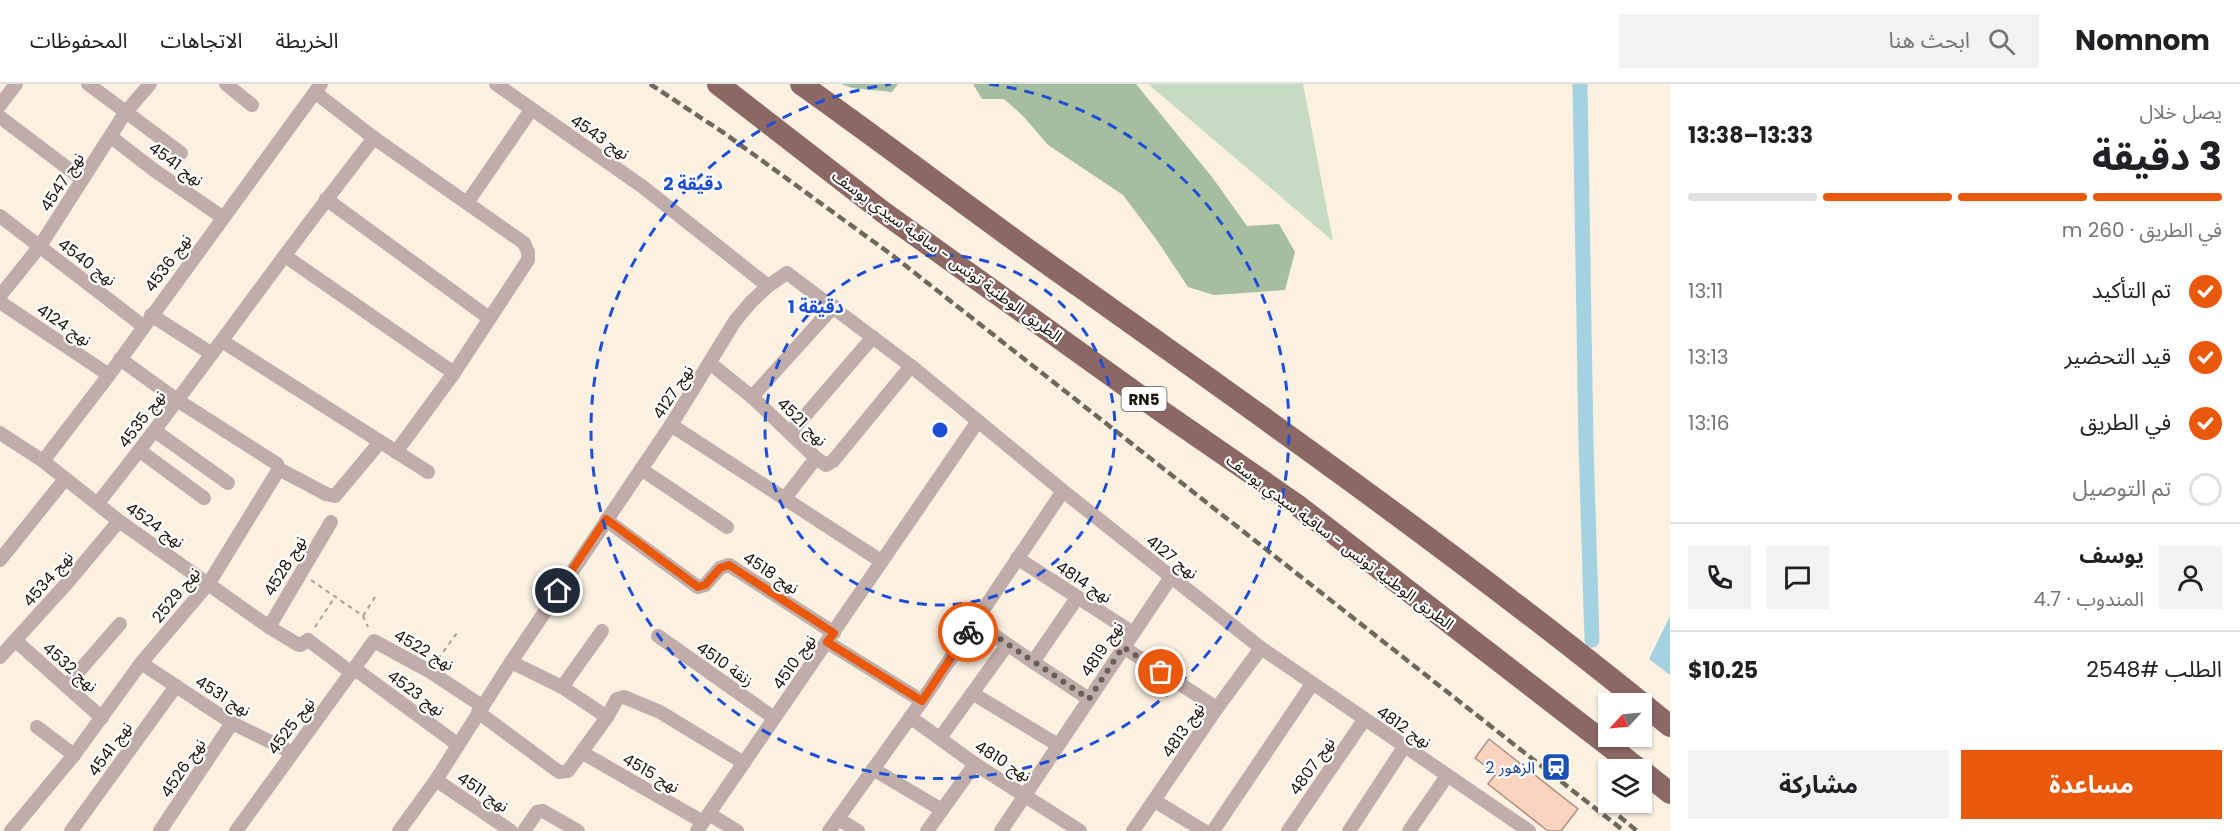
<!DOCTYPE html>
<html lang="ar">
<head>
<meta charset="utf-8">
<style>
  :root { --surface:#fff; --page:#f2f2f2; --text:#202124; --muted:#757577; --line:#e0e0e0; --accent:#ea580c }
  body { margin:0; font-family:Poppins,"Noto Sans Arabic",sans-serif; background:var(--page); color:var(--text); direction:rtl; height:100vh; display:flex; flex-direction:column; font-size:22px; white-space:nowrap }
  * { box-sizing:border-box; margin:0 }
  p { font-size:20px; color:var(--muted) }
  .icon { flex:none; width:33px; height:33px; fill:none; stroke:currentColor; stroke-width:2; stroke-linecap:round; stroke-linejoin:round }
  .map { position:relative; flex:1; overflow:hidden; direction:ltr }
  .side { display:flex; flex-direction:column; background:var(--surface); width:570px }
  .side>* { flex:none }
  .needle { width:39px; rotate:244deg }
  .fabs { position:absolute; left:1598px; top:609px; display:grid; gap:12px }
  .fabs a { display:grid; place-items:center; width:54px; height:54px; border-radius:0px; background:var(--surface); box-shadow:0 2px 4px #0004; font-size:30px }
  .pin { position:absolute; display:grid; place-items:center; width:51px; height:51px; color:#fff; margin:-26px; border:3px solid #fff; border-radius:50%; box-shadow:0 2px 6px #0007 }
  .courier { position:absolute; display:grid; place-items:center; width:60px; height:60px; margin:-30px; border:4px solid #ea580c; border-radius:50%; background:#fff; color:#222; box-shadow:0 2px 8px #0007 }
  .head em { font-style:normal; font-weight:700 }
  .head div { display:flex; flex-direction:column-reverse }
  .head { display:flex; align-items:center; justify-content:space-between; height:102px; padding:0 18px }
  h1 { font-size:39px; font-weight:700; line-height:45px }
  .bar { display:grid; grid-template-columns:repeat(4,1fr); gap:9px 6px; align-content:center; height:72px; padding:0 18px }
  .bar i { height:8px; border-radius:4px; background:var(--line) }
  .bar .selected { background:var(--accent) }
  .bar p { grid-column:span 4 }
  .line { display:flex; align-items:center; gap:15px; padding:0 18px; border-top:2px solid var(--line) }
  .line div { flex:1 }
  .round { display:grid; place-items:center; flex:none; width:63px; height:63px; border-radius:0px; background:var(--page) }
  ol { padding:0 18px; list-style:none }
  li { display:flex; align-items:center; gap:18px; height:66px }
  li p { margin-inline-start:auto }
  li .icon { padding:6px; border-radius:50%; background:var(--accent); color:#fff; stroke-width:4 }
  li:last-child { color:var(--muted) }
  li i { width:33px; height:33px; border:3px solid var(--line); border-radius:50% }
  .primary-button { display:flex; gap:12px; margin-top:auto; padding:12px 18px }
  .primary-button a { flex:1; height:69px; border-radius:0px; background:var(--accent); color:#fff; font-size:24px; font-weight:700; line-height:69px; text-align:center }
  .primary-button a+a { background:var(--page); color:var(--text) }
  header { display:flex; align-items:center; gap:36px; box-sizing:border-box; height:84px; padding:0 30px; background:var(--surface); border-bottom:2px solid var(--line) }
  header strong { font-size:28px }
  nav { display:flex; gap:33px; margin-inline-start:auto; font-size:21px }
  .search { width:420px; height:54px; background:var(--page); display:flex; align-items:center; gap:15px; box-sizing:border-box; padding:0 21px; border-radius:0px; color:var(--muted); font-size:22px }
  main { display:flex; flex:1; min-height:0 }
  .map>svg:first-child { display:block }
</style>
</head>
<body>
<header>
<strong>Nomnom</strong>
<div class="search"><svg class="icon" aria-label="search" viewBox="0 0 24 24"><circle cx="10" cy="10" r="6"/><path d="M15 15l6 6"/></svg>ابحث هنا</div>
<nav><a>الخريطة</a><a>الاتجاهات</a><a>المحفوظات</a></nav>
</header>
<main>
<section class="side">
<div class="head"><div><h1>3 دقيقة</h1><p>يصل خلال</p></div><em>13:33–13:38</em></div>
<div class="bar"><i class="selected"></i><i class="selected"></i><i class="selected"></i><i></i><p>في الطريق · 260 m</p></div>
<ol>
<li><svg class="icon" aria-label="check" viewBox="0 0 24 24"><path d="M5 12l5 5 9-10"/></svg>تم التأكيد<p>13:11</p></li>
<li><svg class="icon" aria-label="check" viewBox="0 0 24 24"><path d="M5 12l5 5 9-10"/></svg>قيد التحضير<p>13:13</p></li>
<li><svg class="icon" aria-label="check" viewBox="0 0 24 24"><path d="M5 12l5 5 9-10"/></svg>في الطريق<p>13:16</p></li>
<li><i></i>تم التوصيل</li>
</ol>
<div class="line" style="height:108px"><a class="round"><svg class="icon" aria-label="person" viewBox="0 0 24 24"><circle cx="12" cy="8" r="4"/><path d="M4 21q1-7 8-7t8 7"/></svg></a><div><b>يوسف</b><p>المندوب · 4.7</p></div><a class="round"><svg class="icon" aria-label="chat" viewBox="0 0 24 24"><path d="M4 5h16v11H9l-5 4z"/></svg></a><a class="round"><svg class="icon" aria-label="phone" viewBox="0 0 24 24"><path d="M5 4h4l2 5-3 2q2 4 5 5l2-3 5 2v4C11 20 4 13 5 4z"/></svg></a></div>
<div class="line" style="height:78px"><div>الطلب #2548</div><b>$10.25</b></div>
<div class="primary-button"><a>مساعدة</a><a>مشاركة</a></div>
</section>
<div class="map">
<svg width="1670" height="747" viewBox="0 0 1670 747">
  <rect width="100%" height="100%" fill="#fcf0e1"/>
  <!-- green -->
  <polygon fill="#c7dac2" points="1148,0 1303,0 1333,157"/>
  <!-- forest -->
  <g fill="#a4be9f">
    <polygon points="841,0 898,0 892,8 852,4"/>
    <polygon points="973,0 1136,0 1212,93 1247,142 1279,140 1295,168 1285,206 1214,211 1188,203 1156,155 1123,111 1048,61 1023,32 1004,15 982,15"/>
  </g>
  <!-- water -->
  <polygon fill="#a5d2e1" points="1670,532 1670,591 1649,575"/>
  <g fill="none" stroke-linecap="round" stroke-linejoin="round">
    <!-- canal -->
    <polyline stroke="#a5d2e1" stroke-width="15" points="1580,0 1586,360 1592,556"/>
  </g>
  <!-- building -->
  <polygon fill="#fad3bf" stroke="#ac9183" stroke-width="1.5" points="1489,655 1578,725 1561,747 1548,747 1488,700 1496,690 1475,674"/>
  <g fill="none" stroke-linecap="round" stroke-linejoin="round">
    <!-- path -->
    <g stroke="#a99f92" stroke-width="2" stroke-dasharray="4.5 4.5" stroke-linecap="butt">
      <polyline points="311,496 363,532 368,543"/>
      <polyline points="363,532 375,513"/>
      <polyline points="315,543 335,513"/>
      <polyline points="438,575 457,549"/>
    </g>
    <!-- minor -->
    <g stroke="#c0adaa" stroke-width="14">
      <polyline points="88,0 181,69"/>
      <polyline points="226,0 252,21"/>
      <polyline points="496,0 643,103 768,202"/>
      <polyline points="316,9 374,54 524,159 528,168 528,176 454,289 396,368"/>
      <polyline points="0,21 16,0"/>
      <polyline points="0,33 82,95"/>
      <polyline points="111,53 154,86 222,133"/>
      <polyline points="326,115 489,234"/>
      <polyline points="467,119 531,26"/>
      <polyline points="0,132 143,242"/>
      <polyline points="285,172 454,289"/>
      <polyline points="0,212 40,162 125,29 150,0"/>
      <polyline points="0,218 109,291"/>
      <polyline points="151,231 212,270"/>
      <polyline points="222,257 428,388"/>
      <polyline points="711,280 752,313 816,374 826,381 833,377 911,282"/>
      <polyline points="752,313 834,222"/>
      <polyline points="671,341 881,477"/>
      <polyline points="155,347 228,399"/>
      <polyline points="791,348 873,253"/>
      <polyline points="0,349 43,377 119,437 269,543 297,560 300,561 308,556 352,589"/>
      <polyline points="140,367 204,414"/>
      <polyline points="43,377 109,291 321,0"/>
      <polyline points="279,385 326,410 335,412 380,358"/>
      <polyline points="641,385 727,443"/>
      <polyline points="785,414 816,374"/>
      <path d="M98 419C193 300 280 174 374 54"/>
      <polyline points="606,436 698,503 705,501 720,484 729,481 834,549"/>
      <polyline points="1017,474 1133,549"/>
      <polyline points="0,476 65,395"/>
      <polyline points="975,538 1033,578 1077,514"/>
      <polyline points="269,543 331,438"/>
      <polyline points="658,552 774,634"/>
      <polyline points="16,557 102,634"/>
      <polyline points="827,558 922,617"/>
      <polyline points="1123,563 1217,624"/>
      <polyline points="0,573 68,498 119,437"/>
      <polyline points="511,578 562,603 607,633"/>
      <polyline points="1033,578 1089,615"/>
      <polyline points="141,579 232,639 291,668"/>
      <polyline points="355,585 457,660"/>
      <polyline points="66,602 120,540"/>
      <polyline points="562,603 602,547"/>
      <polyline points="972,609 1058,661"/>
      <polyline points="478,628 559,688 568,687 607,633 617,615 624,613 660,628 744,679"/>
      <polyline points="910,633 975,680 1080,747"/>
      <polyline points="37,643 74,671"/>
      <polyline points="940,654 1007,561"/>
      <polyline points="583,669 703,738"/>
      <polyline points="873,685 942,726"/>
      <polyline points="436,696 511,747"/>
      <polyline points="1155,717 1204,747"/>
      <polyline points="709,730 737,747"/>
      <polyline points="838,735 858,747"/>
      <polyline points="11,747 74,671 141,579 209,499 279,385 277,380 177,316 120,275"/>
      <polyline points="71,747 176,602"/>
      <polyline points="160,747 232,639"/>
      <polyline points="236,747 374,557 429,587 482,622"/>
      <polyline points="399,747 436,696 511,578 671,341 735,237 751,218 768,202 787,189 911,282 1063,407 1261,564 1529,747"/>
      <polyline points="524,747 537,728 543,727 578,747"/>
      <polyline points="697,747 978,337"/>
      <polyline points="829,747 922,617 1063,407"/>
      <polyline points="927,747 975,680"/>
      <polyline points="1001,747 1171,493"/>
      <polyline points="1133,747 1217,624 1261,564"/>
      <polyline points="1213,747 1312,600"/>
      <polyline points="1288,747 1364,636"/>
      <polyline points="1349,747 1404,663"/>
      <polyline points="1409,747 1447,692"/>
    </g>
    <!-- trunk -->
    <g stroke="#8c6864" stroke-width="22">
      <polyline points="718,0 883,128 1161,327 1297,421 1640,686"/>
      <path d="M801 0C881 57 959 116 1038 173 1252 325 1467 476 1670 642"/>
      <polyline points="1641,686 1670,709"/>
    </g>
    <!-- rail -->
    <g stroke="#71685d" stroke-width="4.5" stroke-dasharray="9 4.5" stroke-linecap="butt">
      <polyline points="650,0 724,49 892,171 1624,747"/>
      <polyline points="1619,732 1637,747"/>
    </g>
  </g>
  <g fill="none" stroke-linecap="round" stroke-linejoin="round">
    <!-- done -->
    <polyline stroke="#686055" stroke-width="6" stroke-dasharray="0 10.8" points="968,548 975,538 1089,615 1123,563 1161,588"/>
    <!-- route -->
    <polyline stroke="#ea580c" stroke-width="8" points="558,507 606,435 698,503 705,501 720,484 729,481 834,549 827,558 922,617 968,548"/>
  </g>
  <!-- distance rings -->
  <g fill="none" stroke="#1d4ed8" stroke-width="3" stroke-dasharray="10 8">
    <circle cx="940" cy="346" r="175"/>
    <path d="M989 0A349 349 0 1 1 891 0"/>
  </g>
  <!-- icons -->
  <defs>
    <g id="station-square" transform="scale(1.5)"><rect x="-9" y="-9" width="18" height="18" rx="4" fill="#1a4fb4" stroke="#fff"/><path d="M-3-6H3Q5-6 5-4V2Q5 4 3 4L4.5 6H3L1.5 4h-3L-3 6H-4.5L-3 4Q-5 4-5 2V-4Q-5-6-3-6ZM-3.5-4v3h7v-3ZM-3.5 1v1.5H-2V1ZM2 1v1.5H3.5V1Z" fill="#fff"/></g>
  </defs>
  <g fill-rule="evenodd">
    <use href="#station-square" x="1556" y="683"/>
  </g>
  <g text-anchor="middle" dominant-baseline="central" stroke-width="4.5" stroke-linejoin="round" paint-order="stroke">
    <!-- shield labels -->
    <rect fill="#fff" stroke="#5e5953" stroke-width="1.5" x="1121.5" y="303" width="45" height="24" rx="4.5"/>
    <g font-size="15" font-weight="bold" fill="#191209">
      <text x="1144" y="315">RN5</text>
    </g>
    <!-- street labels -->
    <g font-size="16" fill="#191209" stroke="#fff">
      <text transform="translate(600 53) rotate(34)">نهج 4543</text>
      <text transform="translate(176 80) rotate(36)">نهج 4541</text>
      <text transform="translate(62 98) rotate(-57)">نهج 4547</text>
      <text transform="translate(947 172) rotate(36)">الطريق الوطنية تونس - ساقية سيدي يوسف</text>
      <text transform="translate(87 178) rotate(37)">نهج 4540</text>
      <text transform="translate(168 179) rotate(-54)">نهج 4536</text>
      <text transform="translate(64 241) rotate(34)">نهج 4124</text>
      <text transform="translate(673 308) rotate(-57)">نهج 4127</text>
      <text transform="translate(142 335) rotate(-53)">نهج 4535</text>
      <text transform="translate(802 338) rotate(44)">نهج 4521</text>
      <text transform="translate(155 441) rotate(35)">نهج 4524</text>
      <text transform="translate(1340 458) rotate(37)">الطريق الوطنية تونس - ساقية سيدي يوسف</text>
      <text transform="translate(1172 473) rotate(38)">نهج 4127</text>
      <text transform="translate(285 482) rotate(-59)">نهج 4528</text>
      <text transform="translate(771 489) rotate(33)">نهج 4518</text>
      <text transform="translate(48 495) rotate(-49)">نهج 4534</text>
      <text transform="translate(1084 498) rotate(33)">نهج 4814</text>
      <text transform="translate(176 511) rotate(-51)">نهج 2529</text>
      <text transform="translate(1102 565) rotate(-56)">نهج 4819</text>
      <text transform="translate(424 566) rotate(30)">نهج 4522</text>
      <text transform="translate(794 578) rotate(-55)">نهج 4510</text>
      <text transform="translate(725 580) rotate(35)">زنقة 4510</text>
      <text transform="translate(70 583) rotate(41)">نهج 4532</text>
      <text transform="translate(416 609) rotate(36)">نهج 4523</text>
      <text transform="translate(223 612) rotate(32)">نهج 4531</text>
      <text transform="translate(291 642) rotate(-53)">نهج 4525</text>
      <text transform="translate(1404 643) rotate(34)">نهج 4812</text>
      <text transform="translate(1183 646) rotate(-56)">نهج 4813</text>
      <text transform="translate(110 665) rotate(-54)">نهج 4541</text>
      <text transform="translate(1003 677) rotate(32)">نهج 4810</text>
      <text transform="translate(1312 682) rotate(-55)">نهج 4807</text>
      <text transform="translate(183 684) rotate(-56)">نهج 4526</text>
      <text transform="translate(651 689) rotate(30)">نهج 4515</text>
      <text transform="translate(483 708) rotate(34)">نهج 4511</text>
    </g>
    <!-- transit labels -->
    <g font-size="16" fill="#164399" stroke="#fff" text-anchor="end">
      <text x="1535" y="683">الزهور 2</text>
    </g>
  </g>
  <circle cx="940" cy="346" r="9" fill="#1d4ed8" stroke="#fff" stroke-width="3"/>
  <g font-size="18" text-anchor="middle" font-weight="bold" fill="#1d4ed8" stroke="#fff" stroke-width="4.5" stroke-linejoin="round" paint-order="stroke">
    <text x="693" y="106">2 دقيقة</text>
    <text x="816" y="229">1 دقيقة</text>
  </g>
</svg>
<div class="fabs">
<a><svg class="needle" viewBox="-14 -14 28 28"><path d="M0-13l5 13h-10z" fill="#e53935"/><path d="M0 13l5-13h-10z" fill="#757577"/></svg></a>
<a><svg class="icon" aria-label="layers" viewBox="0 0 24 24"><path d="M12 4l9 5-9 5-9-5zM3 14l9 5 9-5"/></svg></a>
</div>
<div class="pin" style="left:1161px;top:588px;background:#ea580c"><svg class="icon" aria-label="bag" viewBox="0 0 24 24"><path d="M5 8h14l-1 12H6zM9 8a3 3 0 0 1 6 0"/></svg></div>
<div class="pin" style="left:558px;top:507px;background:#1f2937"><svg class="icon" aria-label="home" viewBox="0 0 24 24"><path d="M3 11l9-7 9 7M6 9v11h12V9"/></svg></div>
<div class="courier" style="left:968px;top:548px"><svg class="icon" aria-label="bike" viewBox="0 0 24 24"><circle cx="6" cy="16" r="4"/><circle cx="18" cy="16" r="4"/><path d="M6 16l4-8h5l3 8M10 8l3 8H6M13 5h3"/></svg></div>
</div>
</main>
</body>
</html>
